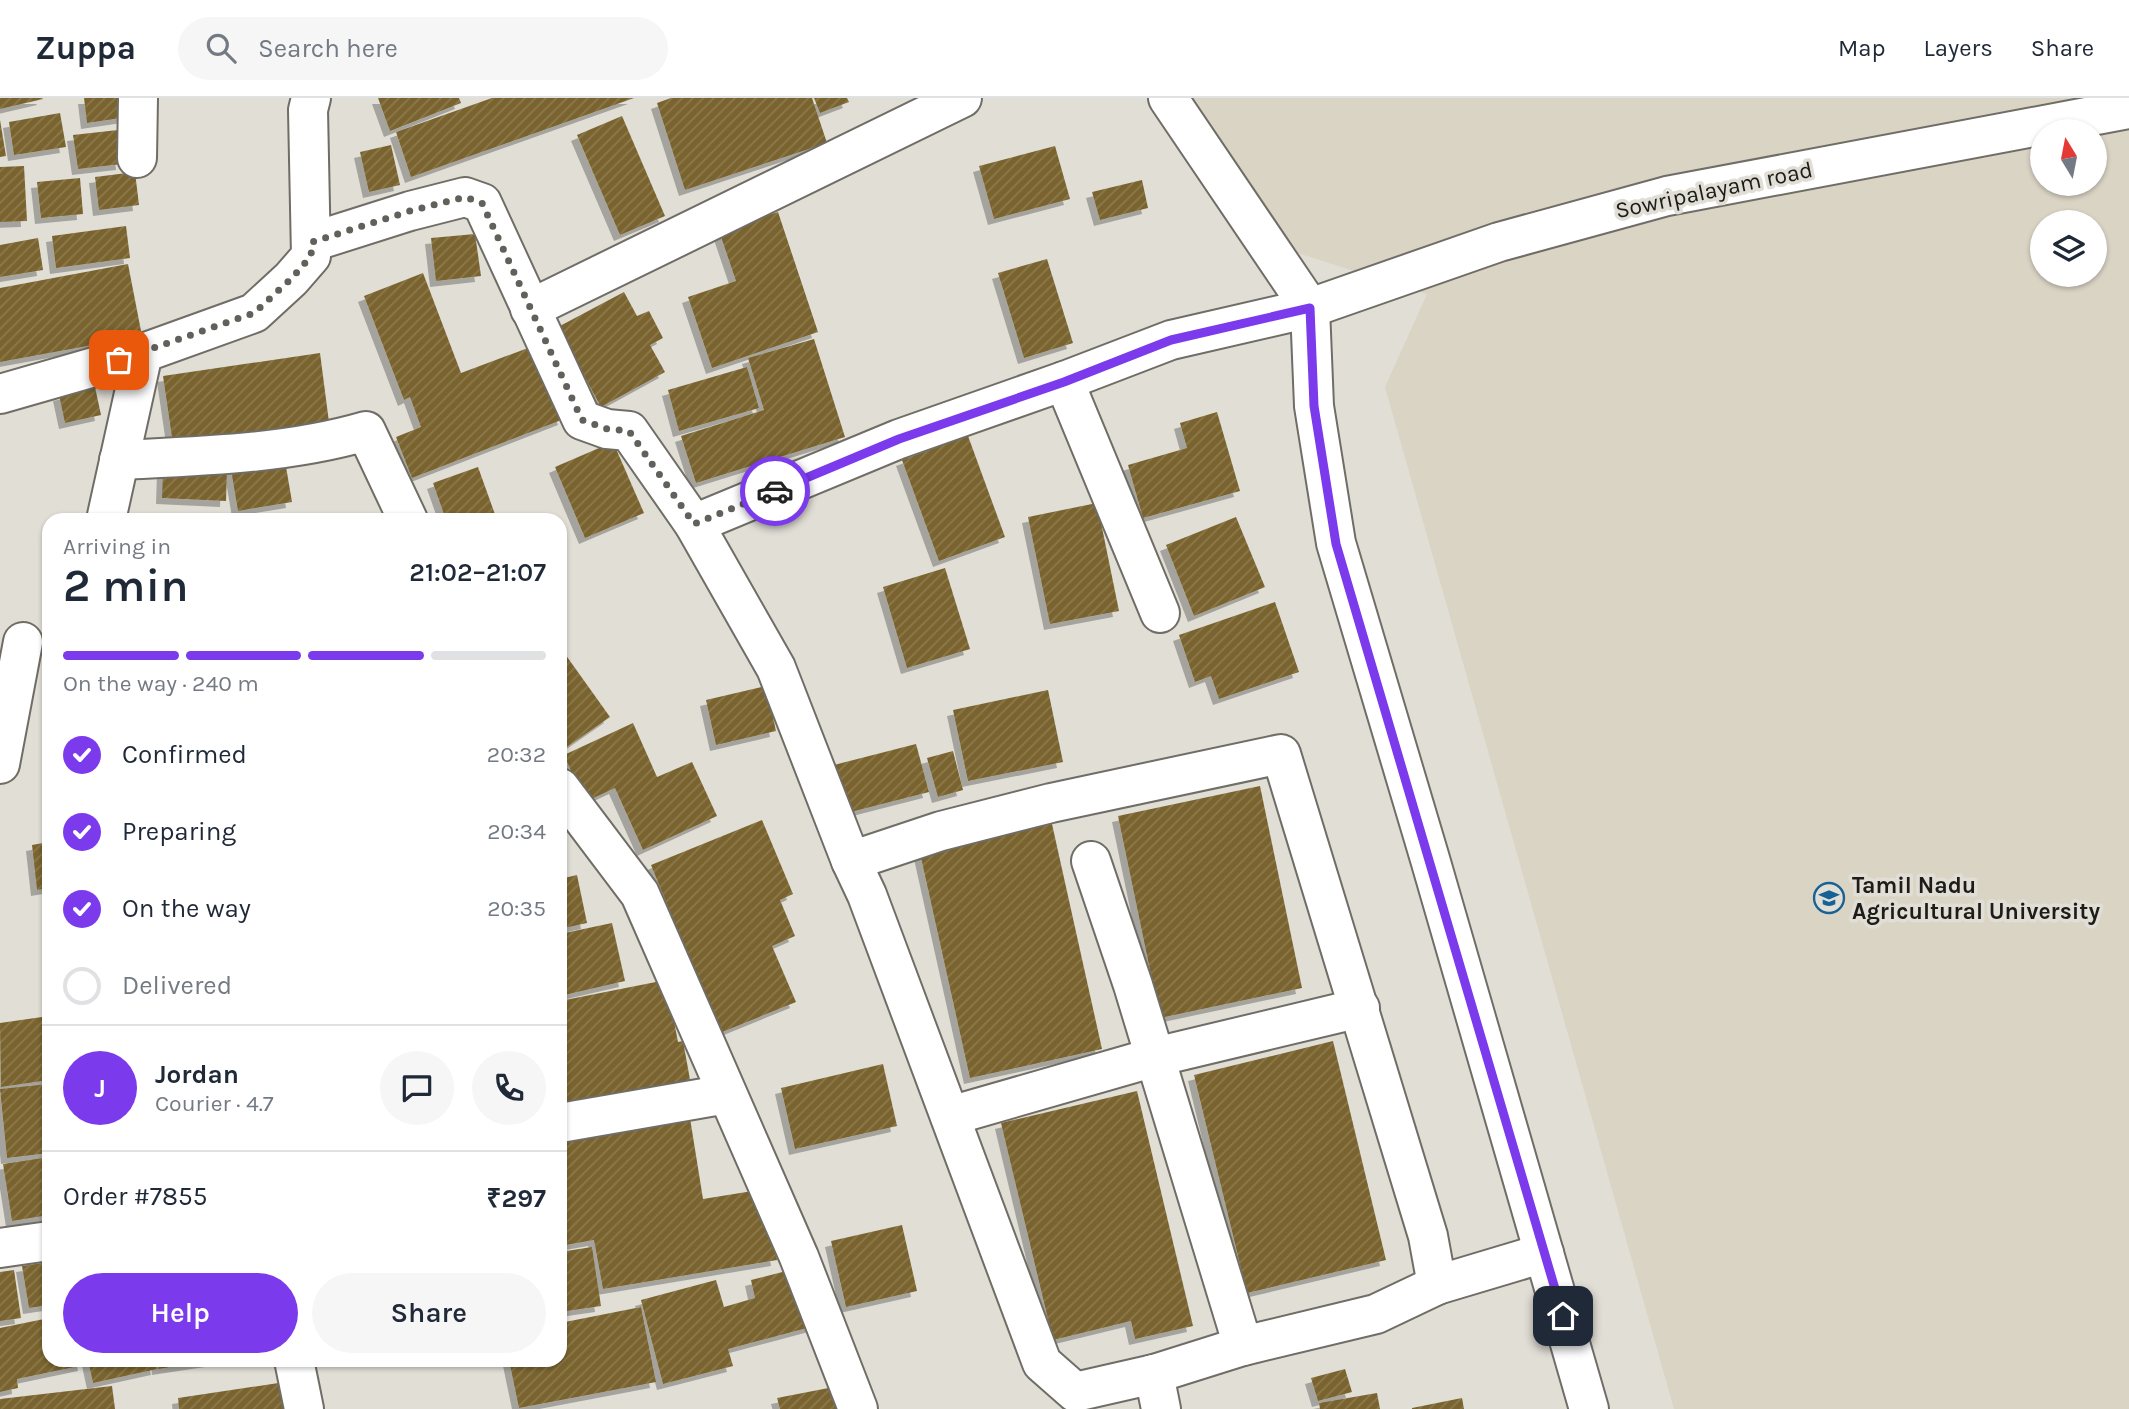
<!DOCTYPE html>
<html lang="en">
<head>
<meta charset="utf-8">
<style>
  :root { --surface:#fff; --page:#f6f6f7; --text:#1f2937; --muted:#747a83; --line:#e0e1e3; --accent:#7c3aed }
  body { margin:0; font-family:Karla,sans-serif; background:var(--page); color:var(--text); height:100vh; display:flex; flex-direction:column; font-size:26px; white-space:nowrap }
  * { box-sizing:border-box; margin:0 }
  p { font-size:23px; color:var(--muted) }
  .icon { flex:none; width:38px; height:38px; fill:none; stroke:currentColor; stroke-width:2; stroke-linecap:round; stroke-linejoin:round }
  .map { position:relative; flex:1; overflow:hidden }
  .side { position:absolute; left:42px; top:415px; width:525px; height:854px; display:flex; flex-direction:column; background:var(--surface); border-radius:21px; box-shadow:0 2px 5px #0004 }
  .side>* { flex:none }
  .needle { width:46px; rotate:350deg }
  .buttons { position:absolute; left:2030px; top:21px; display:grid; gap:14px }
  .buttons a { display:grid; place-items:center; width:77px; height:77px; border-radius:50%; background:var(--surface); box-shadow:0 2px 5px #0004; font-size:35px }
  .pin { position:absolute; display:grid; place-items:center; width:60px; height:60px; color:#fff; margin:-30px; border-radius:14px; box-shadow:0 4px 10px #0006 }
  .courier { position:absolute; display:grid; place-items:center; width:70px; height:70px; margin:-35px; border:5px solid #7c3aed; border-radius:50%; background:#fff; color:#222; box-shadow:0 2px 9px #0007 }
  .head em { font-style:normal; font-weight:600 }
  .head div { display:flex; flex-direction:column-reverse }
  .head { display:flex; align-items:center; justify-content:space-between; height:119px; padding:0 21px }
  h1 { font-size:46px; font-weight:600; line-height:52px }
  .bar { display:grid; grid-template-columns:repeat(4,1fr); gap:10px 7px; align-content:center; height:84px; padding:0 21px }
  .bar i { height:9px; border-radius:5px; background:var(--line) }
  .bar .on { background:var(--accent) }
  .bar p { grid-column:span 4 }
  .line { display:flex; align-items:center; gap:18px; padding:0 21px; border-top:2px solid var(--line) }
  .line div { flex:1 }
  .round { display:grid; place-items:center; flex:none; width:74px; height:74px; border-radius:37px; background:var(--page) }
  ol { padding:0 21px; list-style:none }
  li { display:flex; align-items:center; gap:21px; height:77px }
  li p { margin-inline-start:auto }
  li .icon { padding:7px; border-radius:50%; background:var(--accent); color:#fff; stroke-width:4 }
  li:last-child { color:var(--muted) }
  li i { width:38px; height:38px; border:4px solid var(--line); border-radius:50% }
  .button { display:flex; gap:14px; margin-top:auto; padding:14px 21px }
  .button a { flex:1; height:80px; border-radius:42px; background:var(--accent); color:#fff; font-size:28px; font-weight:600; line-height:80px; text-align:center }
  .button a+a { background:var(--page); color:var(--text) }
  header { display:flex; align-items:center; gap:42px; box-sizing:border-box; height:98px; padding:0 35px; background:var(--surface); border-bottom:2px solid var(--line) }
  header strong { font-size:33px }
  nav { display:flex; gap:38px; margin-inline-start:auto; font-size:24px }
  .search { width:490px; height:63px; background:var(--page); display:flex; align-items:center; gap:18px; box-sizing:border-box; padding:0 24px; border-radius:38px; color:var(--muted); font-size:26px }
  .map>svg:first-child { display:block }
</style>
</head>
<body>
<header>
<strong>Zuppa</strong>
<div class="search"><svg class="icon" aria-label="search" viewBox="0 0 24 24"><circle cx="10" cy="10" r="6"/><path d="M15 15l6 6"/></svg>Search here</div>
<nav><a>Map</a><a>Layers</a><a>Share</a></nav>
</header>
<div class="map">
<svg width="2129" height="1311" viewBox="0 0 2129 1311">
  <defs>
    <pattern id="building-hatch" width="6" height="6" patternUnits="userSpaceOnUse" patternTransform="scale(1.75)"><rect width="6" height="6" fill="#7a642d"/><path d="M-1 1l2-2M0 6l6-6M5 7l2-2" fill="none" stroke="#8a7a50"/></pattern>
    <filter id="shadow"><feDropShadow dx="-6" dy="6" stdDeviation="0" flood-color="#0004"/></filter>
  </defs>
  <rect width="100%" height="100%" fill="#e1ded6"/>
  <!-- built -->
  <path fill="#dad4c5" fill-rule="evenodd" d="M1177 0H2129V1311H1674L1385 289 1427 196 1269 146ZM2042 33H2095V86H2042ZM2042 124H2095V177H2042Z"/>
  <!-- building -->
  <g fill="url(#building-hatch)" filter="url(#shadow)">
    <polygon points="0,0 42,0 43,1 0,11"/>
    <polygon points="84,0 126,0 128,19 87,25"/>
    <polygon points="378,0 459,0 461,5 390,33"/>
    <polygon points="492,0 634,0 411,79 396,34"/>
    <polygon points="671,0 812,0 827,45 685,92 657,5"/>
    <polygon points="814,0 847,0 849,4 820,15"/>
    <polygon points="60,15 66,49 14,57 9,24"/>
    <polygon points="622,18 665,118 620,137 577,37"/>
    <polygon points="0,22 6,58 0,59"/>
    <polygon points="118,32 122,66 78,71 73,37"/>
    <polygon points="391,47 400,87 369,94 360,54"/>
    <polygon points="1055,48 1070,101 994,121 979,68"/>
    <polygon points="24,68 27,123 0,124 0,69"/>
    <polygon points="135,74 139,107 99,112 95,79"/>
    <polygon points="80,80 83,116 41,120 37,84"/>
    <polygon points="1142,82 1148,110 1100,122 1092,94"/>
    <polygon points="778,114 818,234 712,270 688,199 736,183 719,133"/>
    <polygon points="126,128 130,160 56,170 52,138"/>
    <polygon points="475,136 481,178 436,183 431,140"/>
    <polygon points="38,140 43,172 0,179 0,147"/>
    <polygon points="1047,161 1073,245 1024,260 998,175"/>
    <polygon points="128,166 142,238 0,264 0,190"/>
    <polygon points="423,175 461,275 536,247 564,321 412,380 396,339 421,329 410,299 404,302 364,198"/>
    <polygon points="624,194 637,218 649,213 663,240 650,247 665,274 601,309 558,229"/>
    <polygon points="814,241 845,339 696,385 681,338 764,312 748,260"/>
    <polygon points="320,255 330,332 174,353 163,278"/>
    <polygon points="747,269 759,310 679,333 668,292"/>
    <polygon points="95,289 101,317 65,325 59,297"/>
    <polygon points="1217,314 1240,393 1143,420 1128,367 1187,350 1180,325"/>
    <polygon points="968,338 1005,439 939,463 902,362"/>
    <polygon points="613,344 644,415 585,440 555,369"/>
    <polygon points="283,351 292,404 238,413 229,360"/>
    <polygon points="163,368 227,371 226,403 162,400"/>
    <polygon points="478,369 497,422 446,422 433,385"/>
    <polygon points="1097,405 1119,513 1050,526 1028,419"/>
    <polygon points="1236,419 1265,489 1194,518 1166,447"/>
    <polygon points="945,470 970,551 907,570 883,489"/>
    <polygon points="1275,504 1299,574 1219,601 1211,578 1195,584 1179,537"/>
    <polygon points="560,549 610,619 561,653 560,651"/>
    <polygon points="766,588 776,633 716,647 706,602"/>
    <polygon points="1048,592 1063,664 968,683 953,612"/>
    <polygon points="633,625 657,679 692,664 717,718 643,752 615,690 585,704 564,657"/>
    <polygon points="916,646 929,694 843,716 830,668"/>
    <polygon points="953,653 963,692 938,699 927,660"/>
    <polygon points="1260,688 1302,890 1160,920 1118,718"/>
    <polygon points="762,722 793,796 780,802 795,838 772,848 796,904 720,935 651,767"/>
    <polygon points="1052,726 1102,951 970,980 920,755"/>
    <polygon points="49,744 49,790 37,792 32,747"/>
    <polygon points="577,777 587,825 560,831 560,781"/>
    <polygon points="612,825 625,883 560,898 560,836"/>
    <polygon points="666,882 678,944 683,943 691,987 560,1013 560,903"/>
    <polygon points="49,918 49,982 1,989 0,925"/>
    <polygon points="1333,943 1386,1162 1247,1195 1194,977"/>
    <polygon points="883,966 897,1028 795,1051 781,990"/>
    <polygon points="48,986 49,1055 7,1060 0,991"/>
    <polygon points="1137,993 1193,1228 1135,1241 1131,1223 1053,1242 1001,1025"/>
    <polygon points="689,1014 703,1101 765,1091 777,1162 603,1191 594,1142 560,1148 560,1035"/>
    <polygon points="49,1059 49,1117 12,1123 3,1066"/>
    <polygon points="902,1127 917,1193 846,1209 831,1143"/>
    <polygon points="592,1149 601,1208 560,1214 560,1154"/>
    <polygon points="49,1164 49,1207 29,1210 22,1168"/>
    <polygon points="802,1169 818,1227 728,1251 733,1268 663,1286 641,1202 716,1182 724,1209 755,1200 751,1182"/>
    <polygon points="14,1172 21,1220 0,1223 0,1174"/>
    <polygon points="641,1209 656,1284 519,1310 509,1262 560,1262 560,1225"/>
    <polygon points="49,1220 49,1262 83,1262 84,1267 17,1281 18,1290 0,1294 0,1230"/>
    <polygon points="88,1262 155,1262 157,1271 93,1285"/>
    <polygon points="157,1262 211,1262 211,1263 158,1271"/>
    <polygon points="1345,1271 1352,1294 1318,1303 1311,1280"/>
    <polygon points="285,1284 289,1311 179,1311 178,1300"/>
    <polygon points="844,1287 849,1311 780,1311 777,1300"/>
    <polygon points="112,1288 115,1311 0,1311 0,1301"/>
    <polygon points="1377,1295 1380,1311 1320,1311 1319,1305"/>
    <polygon points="1462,1300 1464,1311 1412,1311 1412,1310"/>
  </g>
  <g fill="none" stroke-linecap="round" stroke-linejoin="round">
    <!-- minor casing -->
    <g stroke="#706d66" stroke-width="42">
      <g id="minor">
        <polyline points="137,60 138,0"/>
        <polyline points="312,144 410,113 465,99 482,105 582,322 607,331 629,333 694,426 776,570 851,763 867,797 1042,1265 1075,1294 1154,1276 1243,1248 1376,1216 1437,1187 1544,1155"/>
        <polyline points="530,211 962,0"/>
        <polyline points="1064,283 1160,515"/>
        <polyline points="0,296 143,255"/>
        <path d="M119 362C201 358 287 356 366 333L408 422"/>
        <polyline points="106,422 143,255 254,215 291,181 311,158 308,12 311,0"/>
        <polyline points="694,426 899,341 1064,283 1171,242 1310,210"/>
        <polyline points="0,666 23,544"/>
        <polyline points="560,690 640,796 799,1159 858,1311"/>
        <polyline points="851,763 941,733 1051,705 1281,656 1428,1138 1437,1187"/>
        <polyline points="1091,763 1133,887 1243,1248"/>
        <polyline points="950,1018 1155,959 1360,910"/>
        <polyline points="560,1025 727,996"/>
        <polyline points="0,1150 49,1143"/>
        <polyline points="294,1262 304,1311"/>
        <polyline points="1154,1276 1161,1311"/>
      </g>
    </g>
    <!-- tertiary casing -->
    <g stroke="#706d66" stroke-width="42">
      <g id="tertiary">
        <polyline points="1168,0 1310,210 1314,308 1336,445 1430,761 1589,1311"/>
        <polyline points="1310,210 1499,144 1667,98 2129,11"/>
      </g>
    </g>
    <!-- minor -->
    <use href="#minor" stroke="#fff" stroke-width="38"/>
    <!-- tertiary -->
    <use href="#tertiary" stroke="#fff" stroke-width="38"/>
  </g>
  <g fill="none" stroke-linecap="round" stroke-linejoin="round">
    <!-- done -->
    <polyline stroke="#62605b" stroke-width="7" stroke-dasharray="0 12.6" points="119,262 254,215 291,181 311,158 312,144 410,113 465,99 482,105 582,322 607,331 629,333 694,426 775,393"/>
    <!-- route -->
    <polyline stroke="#7c3aed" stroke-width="9" points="775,393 899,341 1064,284 1171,242 1310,210 1314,308 1336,446 1563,1218"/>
  </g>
  <!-- icons -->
  <defs>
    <g id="university-ring" transform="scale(1.575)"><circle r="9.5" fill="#e1ded6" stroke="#176295" stroke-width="1.5"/><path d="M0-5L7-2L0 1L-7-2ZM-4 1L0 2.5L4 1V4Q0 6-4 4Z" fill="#176295"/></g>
  </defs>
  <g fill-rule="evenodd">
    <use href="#university-ring" x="1829" y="800"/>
  </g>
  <g text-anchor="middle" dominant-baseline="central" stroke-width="7" stroke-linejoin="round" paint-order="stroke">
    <!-- street labels -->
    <g font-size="23" fill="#1d1c19" stroke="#e1ded6">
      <text transform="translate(1714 92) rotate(-12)">Sowripalayam road</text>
    </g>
    <!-- poi labels -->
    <g font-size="23" font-weight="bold" fill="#1d1c19" stroke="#e1ded6" text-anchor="start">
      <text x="1852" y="787">Tamil Nadu<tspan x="1852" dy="26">Agricultural University</tspan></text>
    </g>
  </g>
</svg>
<div class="buttons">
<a><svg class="needle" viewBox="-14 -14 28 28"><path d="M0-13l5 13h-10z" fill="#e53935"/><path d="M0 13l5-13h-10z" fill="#747a83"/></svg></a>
<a><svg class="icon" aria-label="layers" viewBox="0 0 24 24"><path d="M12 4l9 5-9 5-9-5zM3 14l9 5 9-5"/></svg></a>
</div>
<div class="pin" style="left:119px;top:262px;background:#ea580c"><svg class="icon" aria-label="bag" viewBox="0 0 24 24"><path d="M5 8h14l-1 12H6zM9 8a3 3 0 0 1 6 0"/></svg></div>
<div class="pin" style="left:1563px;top:1218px;background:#1f2937"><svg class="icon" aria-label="home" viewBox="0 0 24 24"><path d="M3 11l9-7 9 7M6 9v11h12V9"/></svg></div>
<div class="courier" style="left:775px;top:393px"><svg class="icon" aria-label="car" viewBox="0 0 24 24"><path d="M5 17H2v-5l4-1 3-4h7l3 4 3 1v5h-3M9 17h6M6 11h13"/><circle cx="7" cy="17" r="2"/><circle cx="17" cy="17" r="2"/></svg></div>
<section class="side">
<div class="head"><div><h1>2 min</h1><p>Arriving in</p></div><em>21:02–21:07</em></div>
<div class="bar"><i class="on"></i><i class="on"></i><i class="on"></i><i></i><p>On the way · 240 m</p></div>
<ol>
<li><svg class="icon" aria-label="check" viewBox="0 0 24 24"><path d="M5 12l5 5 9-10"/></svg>Confirmed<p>20:32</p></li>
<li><svg class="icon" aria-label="check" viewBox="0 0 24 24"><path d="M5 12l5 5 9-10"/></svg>Preparing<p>20:34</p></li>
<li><svg class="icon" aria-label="check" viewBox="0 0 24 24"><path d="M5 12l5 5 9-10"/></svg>On the way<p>20:35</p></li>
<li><i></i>Delivered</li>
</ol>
<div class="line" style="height:126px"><b class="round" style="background:var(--accent);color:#fff">J</b><div><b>Jordan</b><p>Courier · 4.7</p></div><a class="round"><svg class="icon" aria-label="chat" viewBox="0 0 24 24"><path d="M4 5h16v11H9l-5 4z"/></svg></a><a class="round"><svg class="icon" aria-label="phone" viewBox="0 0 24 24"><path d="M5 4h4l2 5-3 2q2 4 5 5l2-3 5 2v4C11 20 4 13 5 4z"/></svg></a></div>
<div class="line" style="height:91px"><div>Order #7855</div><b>₹297</b></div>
<div class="button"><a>Help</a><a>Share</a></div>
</section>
</div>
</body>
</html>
